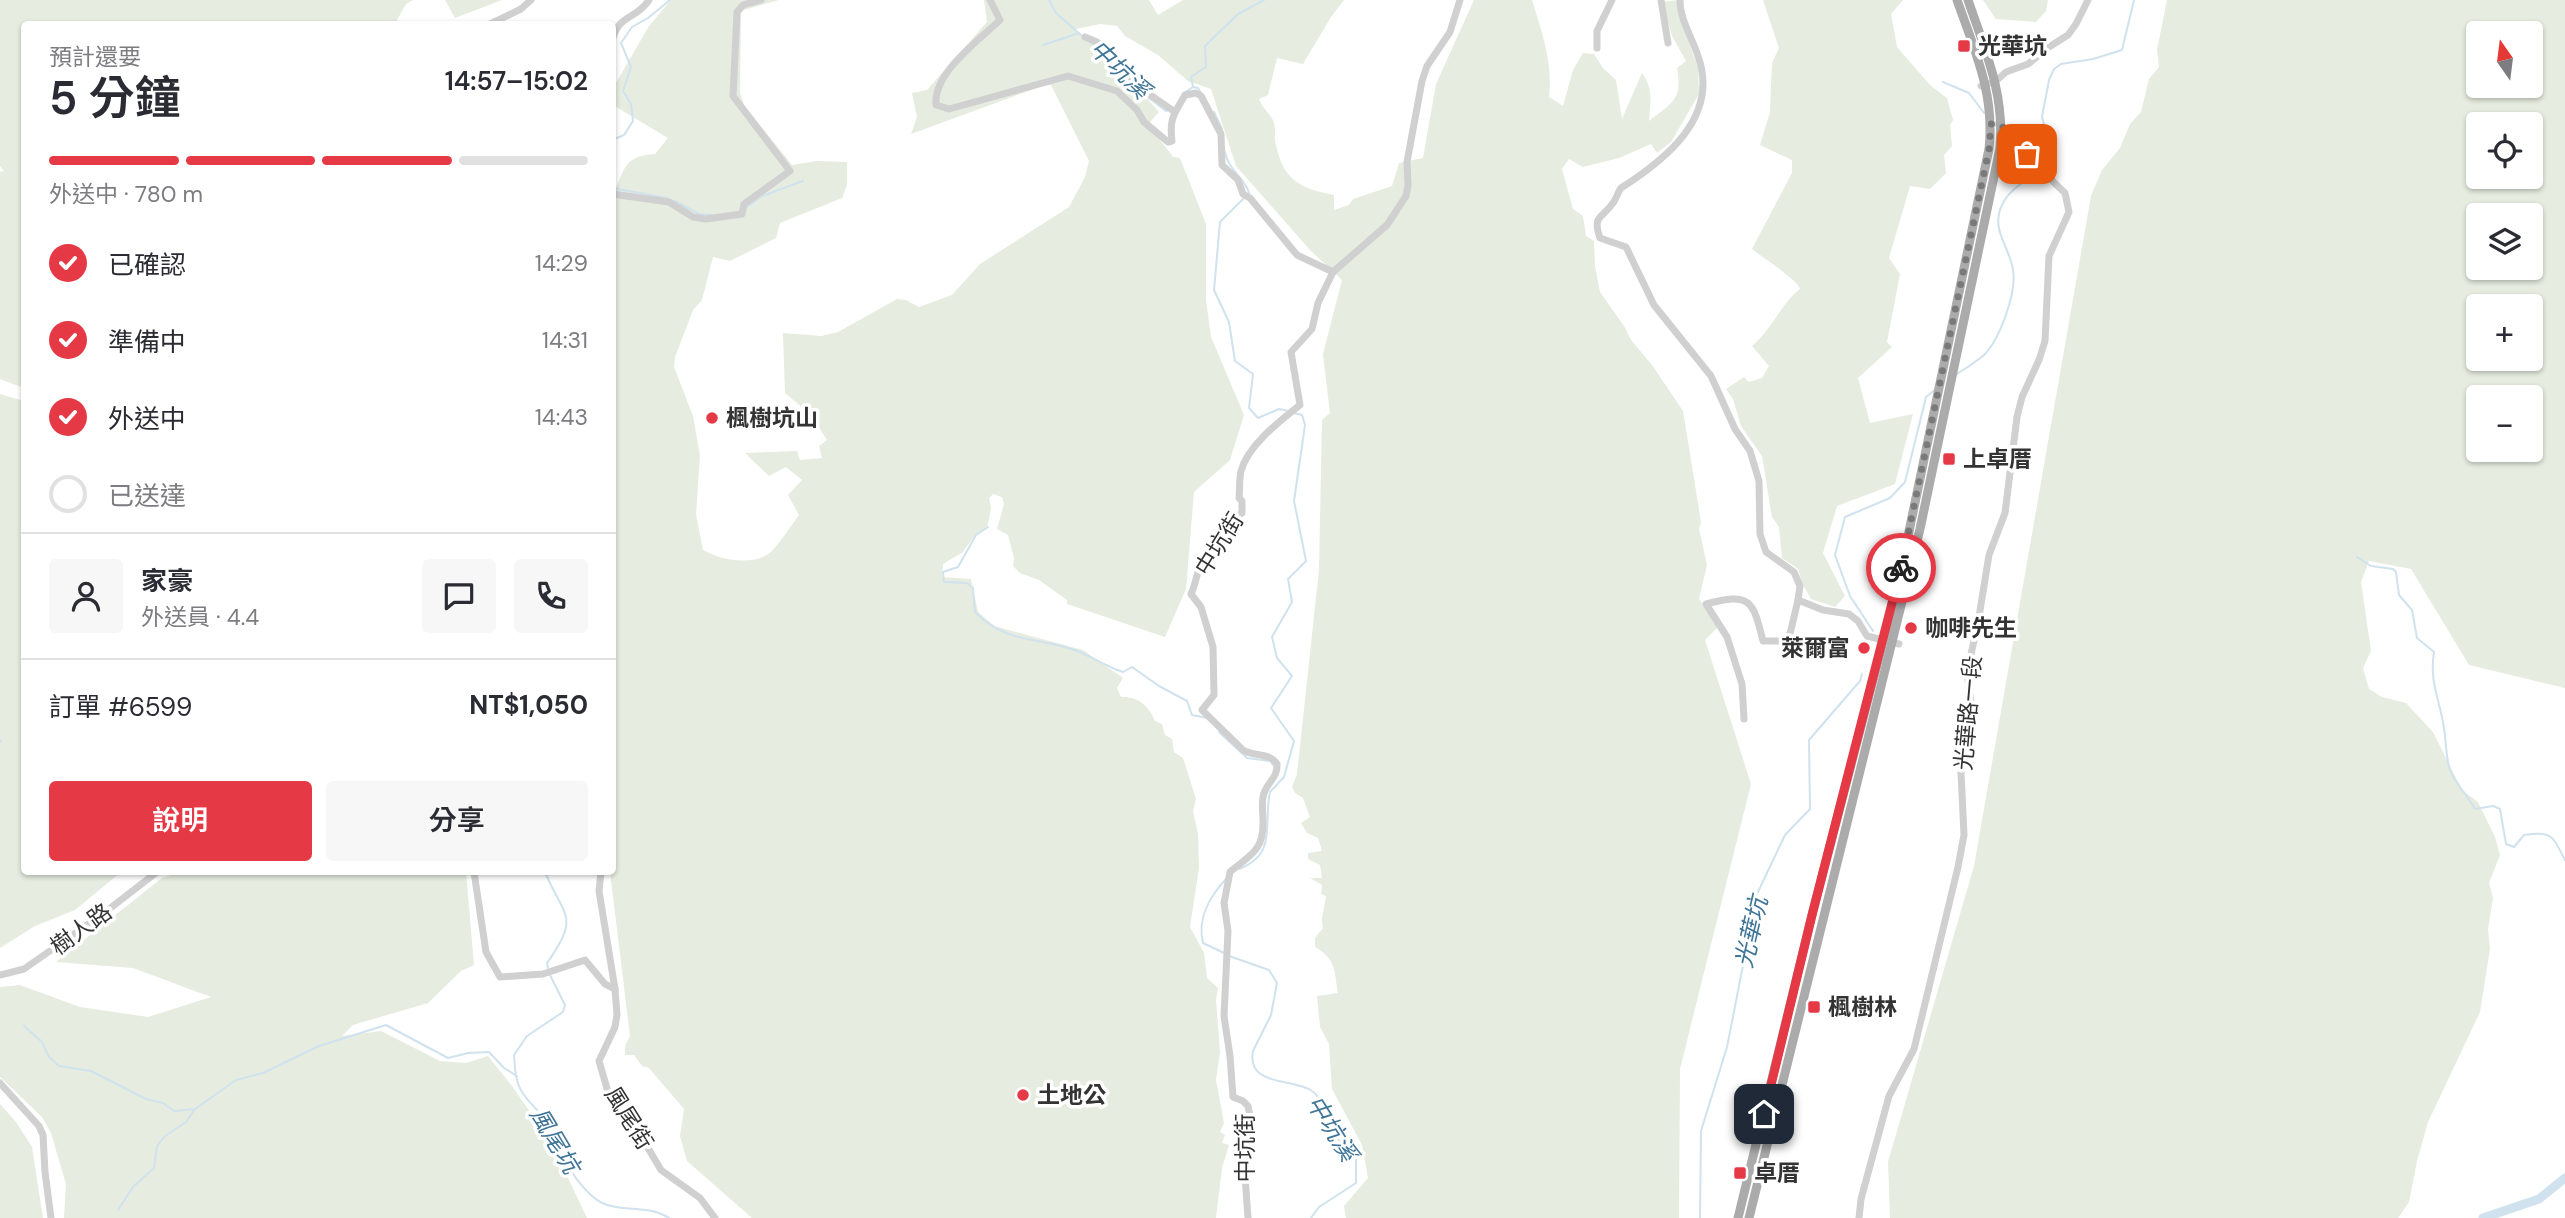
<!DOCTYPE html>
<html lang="zh-TW">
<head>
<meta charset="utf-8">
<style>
  :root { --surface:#fff; --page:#f7f7f7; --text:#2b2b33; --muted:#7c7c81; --line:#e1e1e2; --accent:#e63946 }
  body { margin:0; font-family:"DM Sans","Noto Sans TC",sans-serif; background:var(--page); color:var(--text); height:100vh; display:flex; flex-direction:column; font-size:26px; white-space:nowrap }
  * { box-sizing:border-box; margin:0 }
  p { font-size:23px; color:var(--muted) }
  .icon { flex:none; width:38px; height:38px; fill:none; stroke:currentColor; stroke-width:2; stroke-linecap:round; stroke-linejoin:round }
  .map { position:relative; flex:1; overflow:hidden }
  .panel { position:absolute; left:21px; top:21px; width:595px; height:854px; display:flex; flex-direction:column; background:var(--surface); border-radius:7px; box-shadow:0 2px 5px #0004 }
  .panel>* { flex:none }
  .needle { width:46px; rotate:346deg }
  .buttons { position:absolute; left:2466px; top:21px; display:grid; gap:14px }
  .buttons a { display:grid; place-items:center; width:77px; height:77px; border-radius:7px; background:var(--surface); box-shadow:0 2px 5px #0004; font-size:35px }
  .pin { position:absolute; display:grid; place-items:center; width:60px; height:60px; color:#fff; margin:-30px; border-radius:14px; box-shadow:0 4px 10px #0006 }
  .courier { position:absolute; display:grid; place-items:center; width:70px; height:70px; margin:-35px; border:5px solid #e63946; border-radius:50%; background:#fff; color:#222; box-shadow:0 2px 9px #0007 }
  .head em { font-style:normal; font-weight:600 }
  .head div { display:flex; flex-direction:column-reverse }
  .head { display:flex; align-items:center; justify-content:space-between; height:119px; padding:0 28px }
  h1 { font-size:46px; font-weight:600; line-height:52px }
  .bar { display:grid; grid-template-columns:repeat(4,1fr); gap:10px 7px; align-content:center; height:84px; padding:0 28px }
  .bar i { height:9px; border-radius:5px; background:var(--line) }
  .bar .on { background:var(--accent) }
  .bar p { grid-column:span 4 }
  .line { display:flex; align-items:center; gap:18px; padding:0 28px; border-top:2px solid var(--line) }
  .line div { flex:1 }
  .round { display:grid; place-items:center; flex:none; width:74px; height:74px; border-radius:7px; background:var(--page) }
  ol { padding:0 28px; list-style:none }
  li { display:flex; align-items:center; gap:21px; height:77px }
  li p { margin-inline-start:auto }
  li .icon { padding:7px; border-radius:50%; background:var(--accent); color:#fff; stroke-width:4 }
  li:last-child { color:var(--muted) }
  li i { width:38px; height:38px; border:4px solid var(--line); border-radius:50% }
  .cta { display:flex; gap:14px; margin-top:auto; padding:14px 28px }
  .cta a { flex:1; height:80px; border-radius:7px; background:var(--accent); color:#fff; font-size:28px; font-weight:600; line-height:80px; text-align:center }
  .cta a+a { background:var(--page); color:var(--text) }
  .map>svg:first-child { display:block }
</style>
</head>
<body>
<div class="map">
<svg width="2565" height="1218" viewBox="0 0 2565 1218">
  <rect width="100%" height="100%" fill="#fff"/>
  <!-- green -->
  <g fill="#e6ecdf" fill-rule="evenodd">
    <polygon points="0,0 413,0 406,4 397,20 399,24 24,24 24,388 0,379 0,172 4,171 0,166"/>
    <polygon points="445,0 502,0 455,18"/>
    <path d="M671 0H779L744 10 741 13 740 93 744 105 792 165 816 161 847 162V185L842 198 780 223 776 238 730 261 713 257 702 300 693 310 675 357 674 367 693 416 700 456 696 514 703 550C720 560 755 567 772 551 782 540 790 527 799 515L788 495 802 480 786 467 769 476 745 453 797 451 800 460 822 458 819 446 827 440 811 415 785 393 783 333 821 336 838 332 897 299 906 300 919 307 952 295 980 264 1069 207 1085 177 1089 161 1051 85H1045L911 134 917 117 912 93 927 90 987 22 984 0H1149L1158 15 1183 0H1344L1331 17 1303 64 1277 58 1268 95 1259 99C1262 108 1271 114 1274 123 1276 129 1274 138 1276 145 1283 181 1302 189 1334 195V210L1349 205 1353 199 1392 186 1399 163 1423 158 1436 84 1474 0H1532C1542 33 1553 62 1549 97L1563 106 1573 70 1583 53 1594 54 1603 68 1616 80 1622 119 1642 73C1654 89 1650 103 1649 121 1672 103 1683 100 1677 68L1686 61 1672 36 1662 2 1678 0V11L1698 68 1699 94 1671 142 1657 153 1651 144 1619 158 1583 167 1569 159 1562 169 1573 209 1583 216 1586 236 1594 241 1595 266 1600 292 1624 326 1631 340 1652 365 1683 411 1701 522 1699 529 1707 565 1699 599 1718 627 1705 640 1751 784 1680 1069 1679 1218H1346L1344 1206 1368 1178 1362 1145 1332 1089 1329 1044 1320 1027 1317 996 1338 993C1334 970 1336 959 1315 947V938L1323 928 1322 919 1326 896 1321 894 1322 885 1310 878H1322L1320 865 1308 859V853L1322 851 1318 838 1307 833 1301 823 1310 817 1303 798 1295 793 1292 787 1297 774 1319 570 1322 420 1330 413 1323 354 1342 280 1310 250 1236 166 1211 89 1188 81 1158 55 1125 36 1117 26 1100 24 1076 29C1085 44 1108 46 1116 63 1118 68 1118 75 1120 81L1144 95 1159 112 1150 122C1154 137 1165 144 1173 157L1180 158 1206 224V300L1211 337 1244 415 1230 460 1194 492 1186 589 1165 637 1067 604V600L1039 580 1020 573 1013 566 1014 558 1008 535 997 529 1004 504 1002 497 993 494 989 498 991 508 987 529 975 535 963 552 943 564 942 577 971 579 978 612 994 626 1083 650 1123 678 1117 688 1121 697C1138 696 1149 706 1155 721L1162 724 1165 735 1172 739 1174 752 1183 758 1196 799 1193 811 1198 834 1199 868 1190 927 1204 953 1207 978 1218 988 1216 1000 1220 1052 1216 1080 1224 1123 1220 1132 1225 1135 1222 1143 1229 1145 1222 1168 1216 1218H752L687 1161 680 1136 684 1109 649 1068 642 1066 634 1055H625V1046L630 1036 610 872H612L613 195C625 169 623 156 655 154L668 138 613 105V88L649 26Z"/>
    <path d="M1763 0H1903L1891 14 1897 47 1930 85 1947 98 1953 120 1950 125 1952 146 1944 155 1946 173 1930 189 1910 186 1889 258 1900 274 1887 342 1892 347 1858 378 1870 423 1913 414 1895 484 1837 506 1823 553 1845 596 1835 607 1811 599 1803 585 1798 569 1782 558 1779 527 1772 517 1762 456 1741 426 1733 399 1726 389 1744 377 1749 382 1762 378 1769 366 1752 346C1773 328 1780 305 1800 289 1797 279 1763 258 1752 249L1792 173V160L1760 145 1770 112 1772 63 1779 48Z"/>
    <polygon points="1983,0 2048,0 2046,11 2036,22 1996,19"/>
    <path d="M2167 0H2565V688L2469 665 2411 569 2369 561 2361 582 2371 651 2363 668 2369 689 2382 697 2406 703 2433 732 2462 790 2478 802 2495 837 2500 855 2489 883 2493 898 2488 929 2490 949 2480 1012 2428 1122 2417 1161 2409 1202 2398 1218H1890L1888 1162 1974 866 2091 196 2102 170 2120 148 2130 124 2141 112 2149 79 2159 67 2157 50ZM2478 33H2530V86H2478ZM2478 124H2530V177H2478ZM2478 215H2530V268H2478ZM2478 306H2530V359H2478ZM2478 397H2530V450H2478Z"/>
    <polygon points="0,394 24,401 24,872 121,872 75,910 35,926 0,948"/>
    <polygon points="180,872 466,872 474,965 461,971 428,1003 353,1025 342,1036 381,1031 440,1061 466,1063 488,1056 512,1086 551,1142 587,1218 64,1218 66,1184 51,1133 42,1117 0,1077 0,987 20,985 80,1007 148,1017 211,997 133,968 56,962 162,878"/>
    <polygon points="0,1104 16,1122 32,1147 43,1218 0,1218"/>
  </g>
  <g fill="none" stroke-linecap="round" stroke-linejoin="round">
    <!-- stream -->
    <g stroke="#cfe2ee" stroke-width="2">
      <polyline points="1049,0 1056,13 1081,35"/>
      <polyline points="1091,43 1101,49"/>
      <polyline points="1043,45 1079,33"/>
      <polyline points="1943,82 1969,93 1984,113"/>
      <polyline points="1193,87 1191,77 1206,67 1205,46 1238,14 1264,0"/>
      <polyline points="1184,93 1193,87 1198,88 1201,93"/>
      <polyline points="1145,95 1166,111 1169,110"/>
      <polyline points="1214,112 1222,129"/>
      <polyline points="612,140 624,135 633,121 631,104 623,91 631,67 621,43 632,27 648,18 670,0"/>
      <polyline points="2008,142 2033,173"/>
      <path d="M1225 152C1228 170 1245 178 1249 193"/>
      <polyline points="2043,167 2053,158 2042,117 2049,80 2054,69 2061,64 2093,59 2122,50 2134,0"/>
      <polyline points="612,188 667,198"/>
      <polyline points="1245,197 1220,222 1214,290 1229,322 1235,361 1253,374 1249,408 1258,418 1279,409 1289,411"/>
      <polyline points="675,201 699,214 712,215"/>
      <polyline points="747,207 762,196 803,181"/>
      <path d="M1957 374C1966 368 1976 362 1984 355 2000 339 2017 292 2013 270 2010 247 1989 229 2003 203 2009 190 2027 180 2038 171"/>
      <path d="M988 527 976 535 958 567 943 572 944 582 967 583 973 588 975 612C1008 645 1037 636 1077 651 1093 657 1106 667 1123 672L1132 667 1159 686 1187 701 1192 715 1207 718"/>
      <path d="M2357 557 2371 566 2393 569 2396 572 2399 595 2412 610 2417 638 2434 652C2429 682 2440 700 2444 728 2446 741 2446 755 2449 767 2452 780 2468 796 2475 809L2493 806 2500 809 2506 844 2514 847 2524 835C2554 830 2553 838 2565 860"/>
      <polyline points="1873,631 1850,596 1835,555 1845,517 1890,498 1905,482 1926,397 1936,389"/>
      <polyline points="1219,732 1247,758 1270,761 1274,766"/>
      <polyline points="0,742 1,741"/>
      <path d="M1239 869C1278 854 1263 824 1270 792L1284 777 1294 741 1271 708 1292 676 1277 658 1272 637 1292 602 1288 579 1306 561 1294 501 1305 425 1302 415 1294 413"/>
      <path d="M545 872C564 918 581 915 547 963L548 968"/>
      <path d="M1224 953 1203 943C1197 919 1210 896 1226 879"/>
      <path d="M1229 956 1269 970 1277 983 1271 1015 1253 1051C1246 1087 1294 1078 1312 1091 1324 1099 1324 1117 1331 1129 1336 1140 1348 1149 1356 1157V1183L1319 1207 1311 1218"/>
      <path d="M549 973 565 1005 563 1012 527 1036 514 1055C515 1067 515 1081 522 1092 530 1105 544 1115 553 1129 557 1135 557 1142 560 1149 566 1167 585 1194 602 1203 624 1213 648 1204 669 1218"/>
      <polyline points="24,1026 42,1042 49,1057 59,1066 91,1071 146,1099 163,1103 174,1111 195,1109 236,1080 263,1073 319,1046 386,1025 448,1058 468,1053 489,1052 504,1068 517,1076"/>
      <polyline points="118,1210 133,1187 154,1168 157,1146 165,1136 186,1122 195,1109"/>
      <polyline points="1700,1218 1701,1131 1727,1047 1757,894 1785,835 1810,809 1809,740 1860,681 1862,674"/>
    </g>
    <!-- river -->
    <polyline stroke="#cfe2ee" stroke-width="9" points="2483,1218 2539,1199 2565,1178"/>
    <!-- minor -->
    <g stroke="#d0d0d0" stroke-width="7">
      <path d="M990 0 1000 20C978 41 933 73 936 105L949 109 1068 76 1117 91 1137 110 1144 122 1168 142 1172 141C1169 119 1174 114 1185 95L1196 93 1201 96 1221 134 1222 165 1238 180 1243 194 1250 198 1297 255 1333 272"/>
      <polyline points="1661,0 1668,43"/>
      <path d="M1680 0C1680 20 1692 37 1698 56 1720 117 1665 160 1621 188 1617 193 1617 198 1613 203 1602 219 1592 215 1600 238L1626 247 1654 305 1711 376 1735 429 1750 451 1759 481 1760 534 1766 552 1794 572 1800 586 1798 600"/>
      <polyline points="490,24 521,9 531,0"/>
      <polyline points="1085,37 1097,42 1112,54 1129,80 1175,112"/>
      <path d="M612 41C618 14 636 20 649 0"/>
      <polyline points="1597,48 1597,31 1612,0"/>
      <polyline points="1981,86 1996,81 2006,72 2028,64 2049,47 2068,35 2076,24 2088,0"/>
      <polyline points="612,194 669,202 693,217 706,219 742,214 744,204 790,171 733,96 737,12 743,5 761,0"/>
      <path d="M1744 719 1742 684 1727 637 1706 604C1750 592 1753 600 1763 641H1781L1790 634 1798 600 1823 610 1849 614 1858 621 1867 636 1899 644"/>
      <polyline points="474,872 486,952 500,977 543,974 585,960 605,984 615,989"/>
      <polyline points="601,872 599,891 615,989 617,1015 615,1027 599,1061 608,1092 616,1107 638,1131 661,1170 700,1198 715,1218"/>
      <polyline points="0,975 24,969 104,913 157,872"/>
      <polyline points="0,1083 39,1126 43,1135 45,1172 51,1218"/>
      <path d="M1248 1218 1244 1161 1250 1117 1248 1106 1243 1101 1233 1097 1230 1056 1224 1016 1228 931 1224 903 1230 872C1250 855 1264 851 1263 821 1263 812 1261 801 1264 793 1268 782 1278 777 1277 764 1269 752 1254 757 1243 750L1202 710 1214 695 1213 647 1201 607 1191 594C1195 586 1196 576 1200 567 1208 549 1225 523 1242 513V501L1239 498C1240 490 1239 479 1241 471 1248 445 1280 421 1300 405L1291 352 1312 329 1318 303 1333 272 1387 225 1406 196 1408 185 1407 162 1422 81 1427 66 1450 32 1460 0"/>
      <polyline points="1859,1218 1861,1199 1889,1096 1914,1049 1958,867 1964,835 1961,773 1971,703 1967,672 1978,623 1989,555 2005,513 2017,417 2022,397 2039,360 2045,341 2049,256 2069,212 2065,193 2036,165 2001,125 1998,124"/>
    </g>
    <!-- major -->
    <g stroke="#ababab" stroke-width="9">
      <path d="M1738 1218 1812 915 1898 584 1989 149C1995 94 1975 51 1957 0"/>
      <path d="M1749 1218 1920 529 2000 148C2005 94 1985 50 1968 0"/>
    </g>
  </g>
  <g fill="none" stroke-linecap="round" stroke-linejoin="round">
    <!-- done -->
    <polyline stroke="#7a7a7a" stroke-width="7" stroke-dasharray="0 12.6" points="1901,568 1989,149 1991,124 2001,125 2027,154"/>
    <!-- route -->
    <polyline stroke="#e63946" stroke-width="9" points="1764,1114 1812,915 1901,568"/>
  </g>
  <!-- markers -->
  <g fill="#e63946" stroke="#fff" stroke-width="2.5">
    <rect x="1957" y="39" width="14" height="14" rx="3.5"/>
    <circle cx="712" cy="418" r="7"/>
    <rect x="1942" y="452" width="14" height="14" rx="3.5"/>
    <circle cx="1911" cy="628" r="7"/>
    <circle cx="1864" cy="648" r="7"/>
    <rect x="1807" y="1000" width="14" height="14" rx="3.5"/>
    <circle cx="1023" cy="1095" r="7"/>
    <rect x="1733" y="1166" width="14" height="14" rx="3.5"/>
  </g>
  <g text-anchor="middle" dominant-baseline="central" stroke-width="7" stroke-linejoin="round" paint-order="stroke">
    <!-- poi labels -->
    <g font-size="23" font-weight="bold" fill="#333" stroke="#fff" text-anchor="start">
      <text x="1978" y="46">光華坑</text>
      <text x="726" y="418">楓樹坑山</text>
      <text x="1963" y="459">上卓厝</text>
      <text x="1925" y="628">咖啡先生</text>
      <text x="1850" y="648" text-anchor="end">萊爾富</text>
      <text x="1828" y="1007">楓樹林</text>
      <text x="1037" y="1095">土地公</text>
      <text x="1754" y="1173">卓厝</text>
    </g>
    <!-- street labels -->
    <g font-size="23" fill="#333" stroke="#fff">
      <text transform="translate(1219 544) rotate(-58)">中坑街</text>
      <text transform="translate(1968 713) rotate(-85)">光華路一段</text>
      <text transform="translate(81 929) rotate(-36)">樹人路</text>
      <text transform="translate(629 1118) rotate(58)">風尾街</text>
      <text transform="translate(1245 1148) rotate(-90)">中坑街</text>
    </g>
    <!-- water labels -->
    <g font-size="24" font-style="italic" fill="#3f7597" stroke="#fff">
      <text transform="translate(1120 69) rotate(44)">中坑溪</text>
      <text transform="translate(1751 932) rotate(-77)">光華坑</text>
      <text transform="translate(1332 1128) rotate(58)">中坑溪</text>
      <text transform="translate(555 1140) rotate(59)">風尾坑</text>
    </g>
  </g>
</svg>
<div class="buttons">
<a><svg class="needle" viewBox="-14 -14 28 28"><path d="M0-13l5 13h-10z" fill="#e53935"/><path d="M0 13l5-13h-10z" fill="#7c7c81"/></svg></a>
<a><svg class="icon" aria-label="locate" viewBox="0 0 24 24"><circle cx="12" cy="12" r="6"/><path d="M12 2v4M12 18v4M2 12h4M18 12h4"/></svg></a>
<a><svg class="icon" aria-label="layers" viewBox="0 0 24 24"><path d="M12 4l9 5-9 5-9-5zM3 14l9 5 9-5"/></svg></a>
<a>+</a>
<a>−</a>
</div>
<div class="pin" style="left:2027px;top:154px;background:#ea580c"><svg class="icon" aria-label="bag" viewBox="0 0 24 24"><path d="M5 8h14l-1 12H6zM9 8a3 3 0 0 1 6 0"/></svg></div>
<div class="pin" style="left:1764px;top:1114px;background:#1f2937"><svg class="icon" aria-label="home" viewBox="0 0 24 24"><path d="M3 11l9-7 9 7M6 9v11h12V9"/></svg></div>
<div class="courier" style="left:1901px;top:568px"><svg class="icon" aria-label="bike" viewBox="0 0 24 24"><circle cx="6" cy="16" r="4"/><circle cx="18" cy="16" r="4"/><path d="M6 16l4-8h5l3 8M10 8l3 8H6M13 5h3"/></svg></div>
<section class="panel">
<div class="head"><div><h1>5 分鐘</h1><p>預計還要</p></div><em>14:57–15:02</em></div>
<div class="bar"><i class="on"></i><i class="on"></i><i class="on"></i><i></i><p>外送中 · 780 m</p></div>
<ol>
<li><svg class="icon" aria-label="check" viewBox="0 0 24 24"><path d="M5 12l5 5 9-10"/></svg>已確認<p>14:29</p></li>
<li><svg class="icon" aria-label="check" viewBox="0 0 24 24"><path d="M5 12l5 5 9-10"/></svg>準備中<p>14:31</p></li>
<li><svg class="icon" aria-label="check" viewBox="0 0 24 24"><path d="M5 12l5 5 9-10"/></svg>外送中<p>14:43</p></li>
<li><i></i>已送達</li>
</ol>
<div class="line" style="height:126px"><a class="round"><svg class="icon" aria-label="person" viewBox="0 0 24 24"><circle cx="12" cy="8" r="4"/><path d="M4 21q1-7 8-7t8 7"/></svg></a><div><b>家豪</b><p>外送員 · 4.4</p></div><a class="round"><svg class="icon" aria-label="chat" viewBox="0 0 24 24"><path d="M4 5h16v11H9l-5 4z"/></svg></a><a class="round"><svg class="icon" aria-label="phone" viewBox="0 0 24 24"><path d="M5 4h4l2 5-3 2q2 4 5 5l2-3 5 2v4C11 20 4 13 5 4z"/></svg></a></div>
<div class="line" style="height:91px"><div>訂單 #6599</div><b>NT$1,050</b></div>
<div class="cta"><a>說明</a><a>分享</a></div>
</section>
</div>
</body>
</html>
